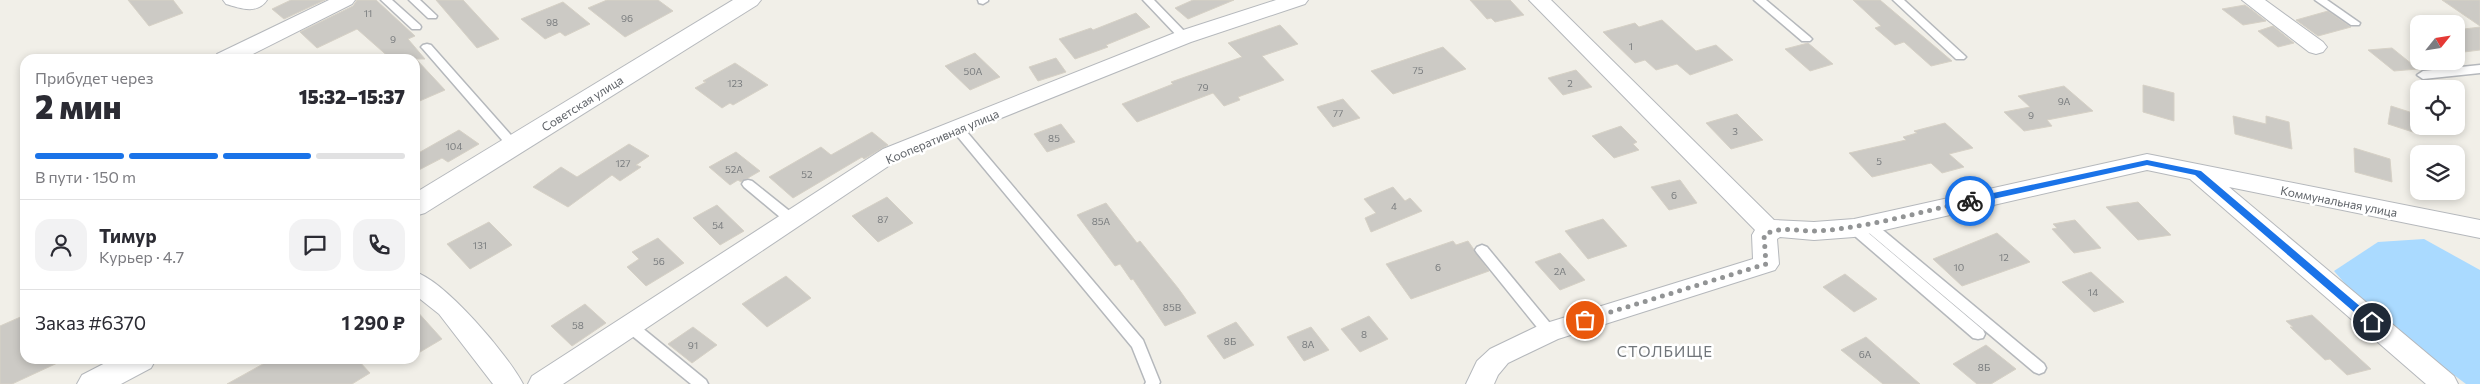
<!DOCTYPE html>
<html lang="ru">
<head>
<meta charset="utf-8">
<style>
  :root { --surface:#fff; --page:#f2f2f3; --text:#2b2b33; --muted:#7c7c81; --line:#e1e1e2; --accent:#1a73e8 }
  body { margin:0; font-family:Commissioner,sans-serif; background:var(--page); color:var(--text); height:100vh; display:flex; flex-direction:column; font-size:19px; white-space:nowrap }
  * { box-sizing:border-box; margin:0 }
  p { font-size:16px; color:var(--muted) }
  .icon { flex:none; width:28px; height:28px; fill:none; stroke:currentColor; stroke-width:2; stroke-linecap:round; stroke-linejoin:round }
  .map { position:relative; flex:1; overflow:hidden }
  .panel { position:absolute; left:20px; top:54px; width:400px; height:310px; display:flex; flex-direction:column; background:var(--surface); border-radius:15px; box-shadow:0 2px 8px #0003 }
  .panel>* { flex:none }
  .needle { width:32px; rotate:60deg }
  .fabs { position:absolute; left:2410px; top:15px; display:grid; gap:10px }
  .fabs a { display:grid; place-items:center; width:55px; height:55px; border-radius:10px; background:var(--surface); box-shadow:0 2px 8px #0003; font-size:25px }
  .pin { position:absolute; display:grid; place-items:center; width:42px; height:42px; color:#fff; margin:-21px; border:2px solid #fff; border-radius:50%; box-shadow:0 1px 5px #0007 }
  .courier { position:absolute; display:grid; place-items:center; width:50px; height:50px; margin:-25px; border:4px solid #1a73e8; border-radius:50%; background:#fff; color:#222; box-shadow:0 1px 6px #0007 }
  .head em { font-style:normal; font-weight:800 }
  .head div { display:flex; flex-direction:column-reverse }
  .head { display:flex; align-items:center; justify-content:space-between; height:85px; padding:0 15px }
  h1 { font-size:32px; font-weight:800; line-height:38px }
  .bar { display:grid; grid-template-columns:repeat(4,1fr); gap:8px 5px; align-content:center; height:60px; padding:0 15px }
  .bar i { height:6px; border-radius:4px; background:var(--line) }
  .bar .current { background:var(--accent) }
  .bar p { grid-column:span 4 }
  .line { display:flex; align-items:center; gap:12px; padding:0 15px; border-top:1px solid var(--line) }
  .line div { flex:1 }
  .round { display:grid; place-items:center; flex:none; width:52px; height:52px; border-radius:15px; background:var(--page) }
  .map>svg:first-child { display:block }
</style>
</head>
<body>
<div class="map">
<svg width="2480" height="384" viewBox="0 0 2480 384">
  <rect width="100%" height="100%" fill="#f1efe8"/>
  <!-- water -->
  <polygon fill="#aadaff" points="2424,239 2480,270 2480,384 2466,384 2369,311 2334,271 2378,242"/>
  <!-- building -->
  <g fill="#cccac5" stroke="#d6d1c6">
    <polygon points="128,0 173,0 183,13 149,26"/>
    <polygon points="291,0 325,0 284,19 272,9"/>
    <polygon points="357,0 376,0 415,36 408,39 425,59 416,59 445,90 415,103 415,59 391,59 357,29 317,48 300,32 353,6"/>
    <polygon points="436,0 463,0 499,39 477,48"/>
    <polygon points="607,0 658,0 673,11 625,37 588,8"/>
    <polygon points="1193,0 1234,0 1188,19 1175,8"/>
    <polygon points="1470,0 1510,0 1524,15 1495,22 1491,18 1487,19"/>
    <polygon points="1853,0 1880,0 1952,61 1931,66 1904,42 1895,45 1875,28 1881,26"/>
    <polygon points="2442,0 2480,0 2480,26"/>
    <polygon points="563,2 590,24 565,36 560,32 545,39 521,19"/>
    <polygon points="2245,5 2252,10 2266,21 2243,25 2222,9"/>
    <polygon points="2328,11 2351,27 2318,36 2296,20"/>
    <polygon points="1136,13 1150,27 1106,45 1108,47 1075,59 1059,39 1091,28 1093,30"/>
    <polygon points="1662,20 1696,51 1716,45 1733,60 1690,75 1677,64 1656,70 1645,60 1635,63 1603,32 1635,23 1639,27"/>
    <polygon points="1280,25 1298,44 1262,56 1284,80 1238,97 1240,100 1224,106 1213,93 1137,122 1122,104 1173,84 1171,82 1242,57 1228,43"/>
    <polygon points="2273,26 2294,43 2278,47 2258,31"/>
    <polygon points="2480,27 2480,50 2456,53 2456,30"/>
    <polygon points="1808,43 1833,64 1810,71 1785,49"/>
    <polygon points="1443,47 1466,69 1393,94 1371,71"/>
    <polygon points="2392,48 2418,69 2394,71 2368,50"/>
    <polygon points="975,53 1000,77 970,90 945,66"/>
    <polygon points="1056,58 1066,72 1038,81 1029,67"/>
    <polygon points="735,63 768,85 733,105 730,103 722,108 695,88 706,82 703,81"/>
    <polygon points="1576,70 1592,87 1563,95 1548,78"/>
    <polygon points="2143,85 2174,93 2174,121 2143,112"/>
    <polygon points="2064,86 2093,111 2047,120 2052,126 2024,131 2004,112 2030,107 2018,96"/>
    <polygon points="1343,99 1360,118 1333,127 1317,107"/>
    <polygon points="2391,106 2419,115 2419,134 2388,124"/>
    <polygon points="1737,114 1763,140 1731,149 1706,123"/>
    <polygon points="2233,116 2266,124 2266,116 2289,122 2292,149 2235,134"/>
    <polygon points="1945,123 1973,148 1949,154 1964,167 1942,173 1931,163 1872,177 1849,153 1906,140 1903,137 1917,133 1914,131"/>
    <polygon points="1061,124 1075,142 1047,152 1034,134"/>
    <polygon points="1621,126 1637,142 1633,144 1639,150 1614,158 1592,136"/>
    <polygon points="459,130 479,144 448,162 442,158 415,172 415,155"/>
    <polygon points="872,132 888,145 864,159 862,157 793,198 769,177 821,147 831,155"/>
    <polygon points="629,144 649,156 636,165 641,167 620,181 612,175 568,207 533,187 561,167 577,177"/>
    <polygon points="2354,148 2390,159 2392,182 2355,172"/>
    <polygon points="736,152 760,171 741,182 738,180 730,185 709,167"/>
    <polygon points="1680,180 1697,203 1669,210 1651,187"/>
    <polygon points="1393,187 1405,201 1410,198 1422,211 1371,232 1365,218 1376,213 1364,199"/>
    <polygon points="887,197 913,223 878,242 852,216"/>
    <polygon points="2138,202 2171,235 2138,240 2106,207"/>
    <polygon points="1106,203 1137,243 1140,241 1178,288 1196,313 1165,326 1133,279 1131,280 1120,264 1115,266 1077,215"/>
    <polygon points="717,205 744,231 720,245 693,218"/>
    <polygon points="1603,219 1627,246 1588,259 1565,231"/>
    <polygon points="2075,220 2101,248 2074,253 2052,229 2057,228 2053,224"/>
    <polygon points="489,222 512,245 470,269 447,244"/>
    <polygon points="1997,233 2030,262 1962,286 1933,259"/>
    <polygon points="658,238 684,263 646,286 627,267 639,259 632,252"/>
    <polygon points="1453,241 1456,245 1468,241 1489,271 1411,299 1386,264"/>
    <polygon points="1560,253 1585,280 1560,290 1535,262"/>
    <polygon points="2091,272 2124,302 2094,312 2062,282"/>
    <polygon points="1845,274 1877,299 1854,312 1823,287"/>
    <polygon points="786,276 811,298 767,327 742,304"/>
    <polygon points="585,304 606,323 572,346 551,326"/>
    <polygon points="415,309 442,339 415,355"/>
    <polygon points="25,315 25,359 66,359 12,384 0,384 0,326"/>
    <polygon points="2312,315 2371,369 2347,375 2330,359 2325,360 2290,327 2293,327 2286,321"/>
    <polygon points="1369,316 1388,339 1360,352 1341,329"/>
    <polygon points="1236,322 1254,345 1224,359 1207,336"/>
    <polygon points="693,327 717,345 692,363 668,344"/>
    <polygon points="1311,327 1329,350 1304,361 1287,337"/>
    <polygon points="1866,337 1920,384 1883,384 1841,350"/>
    <polygon points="1986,345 2016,369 1991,384 1977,384 1953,364"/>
    <polygon points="272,359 357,359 370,373 352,384 227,384"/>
  </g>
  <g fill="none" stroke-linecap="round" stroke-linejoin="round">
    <!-- service casing -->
    <g stroke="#b5b8bc" stroke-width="3">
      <g id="service">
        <polygon points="381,0 392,0 420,25 421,27 420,29 412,29"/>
        <polygon points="409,0 420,0 437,16 436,18 428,18"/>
        <polygon points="978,0 988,0 988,1 983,4 979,3"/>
        <polygon points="1143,0 1154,0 1188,35 1190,37 1188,39 1180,39"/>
        <polygon points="1754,0 1766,0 1810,37 1812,39 1810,41 1802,41"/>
        <polygon points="1893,0 1904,0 1964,55 1966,57 1964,59 1956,59"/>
        <polygon points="2315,0 2327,0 2360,23 2359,25 2351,25"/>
        <polygon points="427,44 431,45 517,142 519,145 517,148 509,148 423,49 421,47 423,45"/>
        <polygon points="2480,65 2480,73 2423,79 2417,75 2423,71"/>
        <polygon points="957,124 961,125 1143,340 1160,382 1159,384 1145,384 1146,382 1132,347 953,131 951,128"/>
        <polygon points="748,180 752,181 797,217 798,220 797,223 787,223 744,187 742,184 744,181"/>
        <polygon points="1867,219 1872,221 2044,364 2046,368 2044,372 2039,374 2034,372 1862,227 1861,224"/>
        <polygon points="1854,223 1859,225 1983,330 1985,334 1983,338 1978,339 1973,338 1849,231 1848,228"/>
        <polygon points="1482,245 1487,247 1554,328 1556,332 1554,336 1544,336 1477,253 1475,250 1477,247"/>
        <polygon points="630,321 635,322 706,380 708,384 691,384 625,330 623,326 625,322"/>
      </g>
    </g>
    <!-- minor casing -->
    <g stroke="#b5b8bc" stroke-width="2">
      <g id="minor">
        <path d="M223 0H267C257 15 240 8 226 4Z"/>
        <polygon points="329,0 355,0 352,4 243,59 215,59 217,54"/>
        <polygon points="1276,0 1308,0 1305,4 1191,42 899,159 563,384 528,384 532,376 883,149 1177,32"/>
        <polygon points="1529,0 1551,0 1774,220 1814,222 1854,219 2147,154 2480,220 2480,238 2229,187 2454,376 2458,384 2426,384 2190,179 2147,170 1854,237 1814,240 1780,237 1777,239 1779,264 1775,270 1558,339 1508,363 1498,375 1494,384 1466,384 1477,361 1490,349 1540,325 1753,259 1752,235 1755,230"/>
        <polygon points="2242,0 2265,0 2323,42 2327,47 2323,52 2316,54 2309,52"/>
        <path d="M415 272C445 281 508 355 523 384H493L439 314 415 295Z"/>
      </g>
    </g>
    <!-- tertiary casing -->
    <g stroke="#b5b8bc" stroke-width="2">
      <g id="tertiary">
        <polygon points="733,0 761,0 757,5 425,213 415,216 415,193"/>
        <polygon points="113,359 156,359 151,368 121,384 77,384 82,375"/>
      </g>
    </g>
    <!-- service -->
    <use href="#service" fill="#fff" fill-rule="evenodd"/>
    <!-- minor -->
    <use href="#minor" fill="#fff" fill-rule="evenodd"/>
    <!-- tertiary -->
    <use href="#tertiary" fill="#fff" fill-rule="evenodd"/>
  </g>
  <!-- route -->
  <polygon fill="#1a73e8" points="2147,160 2201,171 2375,319 2375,324 2368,324 2195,175 2147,165 1970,204 1966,201 1970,198"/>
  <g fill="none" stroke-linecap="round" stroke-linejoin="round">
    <!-- done -->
    <path stroke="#929495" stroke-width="5" stroke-dasharray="0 9" d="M1585 320 1766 264 1764 235C1782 225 1798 232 1816 231 1868 228 1919 212 1970 201"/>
  </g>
  <g text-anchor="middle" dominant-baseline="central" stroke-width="5" stroke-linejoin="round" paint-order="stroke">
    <!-- number labels -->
    <g font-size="10" fill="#7a7d7f">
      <text x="368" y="13">11</text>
      <text x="627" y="18">96</text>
      <text x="552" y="22">98</text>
      <text x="393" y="39">9</text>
      <text x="1631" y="46">1</text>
      <text x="1418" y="70">75</text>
      <text x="973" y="71">50А</text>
      <text x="735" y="83">123</text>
      <text x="1570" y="83">2</text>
      <text x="1203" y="87">79</text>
      <text x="2064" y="101">9А</text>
      <text x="1338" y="113">77</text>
      <text x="2031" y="115">9</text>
      <text x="1735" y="131">3</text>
      <text x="1054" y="138">85</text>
      <text x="454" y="146">104</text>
      <text x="1879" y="161">5</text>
      <text x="623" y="163">127</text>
      <text x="734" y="169">52А</text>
      <text x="807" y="174">52</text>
      <text x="1674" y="195">6</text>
      <text x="1394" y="206">4</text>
      <text x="883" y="219">87</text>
      <text x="1101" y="221">85А</text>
      <text x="718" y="225">54</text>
      <text x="480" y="245">131</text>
      <text x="2004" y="257">12</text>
      <text x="659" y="261">56</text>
      <text x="1438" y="267">6</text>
      <text x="1959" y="267">10</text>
      <text x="1560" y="271">2А</text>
      <text x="2093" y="292">14</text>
      <text x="1172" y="307">85В</text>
      <text x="578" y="325">58</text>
      <text x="1364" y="334">8</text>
      <text x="1230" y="341">8Б</text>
      <text x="1308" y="344">8А</text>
      <text x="693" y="345">91</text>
      <text x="1865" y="354">6А</text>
      <text x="1984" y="367">8Б</text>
    </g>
    <!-- street labels -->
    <g font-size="12" fill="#5f6368" stroke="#fff">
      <text transform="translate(582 103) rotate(-32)">Советская улица</text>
      <text transform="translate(942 136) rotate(-23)">Кооперативная улица</text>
      <text transform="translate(2339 201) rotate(11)">Коммунальная улица</text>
    </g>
    <!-- quarter labels -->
    <g font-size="15" letter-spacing="1" fill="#70757a" stroke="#fff">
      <text x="1665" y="351">СТОЛБИЩЕ</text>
    </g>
  </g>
</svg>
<div class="fabs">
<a><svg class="needle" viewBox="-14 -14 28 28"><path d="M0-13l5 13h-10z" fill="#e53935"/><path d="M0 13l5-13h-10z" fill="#7c7c81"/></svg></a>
<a><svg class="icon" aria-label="locate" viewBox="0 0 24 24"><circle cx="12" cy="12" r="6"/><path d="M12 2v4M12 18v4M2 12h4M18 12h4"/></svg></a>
<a><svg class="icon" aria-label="layers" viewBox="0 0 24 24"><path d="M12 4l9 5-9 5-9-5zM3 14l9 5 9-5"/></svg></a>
</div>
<div class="pin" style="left:1585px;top:320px;background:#ea580c"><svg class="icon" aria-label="bag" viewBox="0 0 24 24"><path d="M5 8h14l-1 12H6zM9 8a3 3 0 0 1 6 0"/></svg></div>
<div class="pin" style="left:2372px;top:322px;background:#1f2937"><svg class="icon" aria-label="home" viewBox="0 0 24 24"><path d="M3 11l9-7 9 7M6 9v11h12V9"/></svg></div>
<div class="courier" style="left:1970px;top:201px"><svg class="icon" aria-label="bike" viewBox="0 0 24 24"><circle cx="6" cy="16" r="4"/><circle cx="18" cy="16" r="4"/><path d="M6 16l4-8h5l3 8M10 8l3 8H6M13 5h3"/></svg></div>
<section class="panel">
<div class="head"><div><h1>2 мин</h1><p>Прибудет через</p></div><em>15:32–15:37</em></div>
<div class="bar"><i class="current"></i><i class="current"></i><i class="current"></i><i></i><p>В пути · 150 m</p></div>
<div class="line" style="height:90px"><a class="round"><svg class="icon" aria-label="person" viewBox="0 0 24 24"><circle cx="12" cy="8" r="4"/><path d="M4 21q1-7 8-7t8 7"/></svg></a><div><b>Тимур</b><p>Курьер · 4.7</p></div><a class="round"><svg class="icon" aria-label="chat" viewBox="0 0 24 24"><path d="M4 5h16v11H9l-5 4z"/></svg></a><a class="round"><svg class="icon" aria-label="phone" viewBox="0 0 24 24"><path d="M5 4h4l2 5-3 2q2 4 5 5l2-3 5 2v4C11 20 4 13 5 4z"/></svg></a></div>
<div class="line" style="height:65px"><div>Заказ #6370</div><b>1 290 ₽</b></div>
</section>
</div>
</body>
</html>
